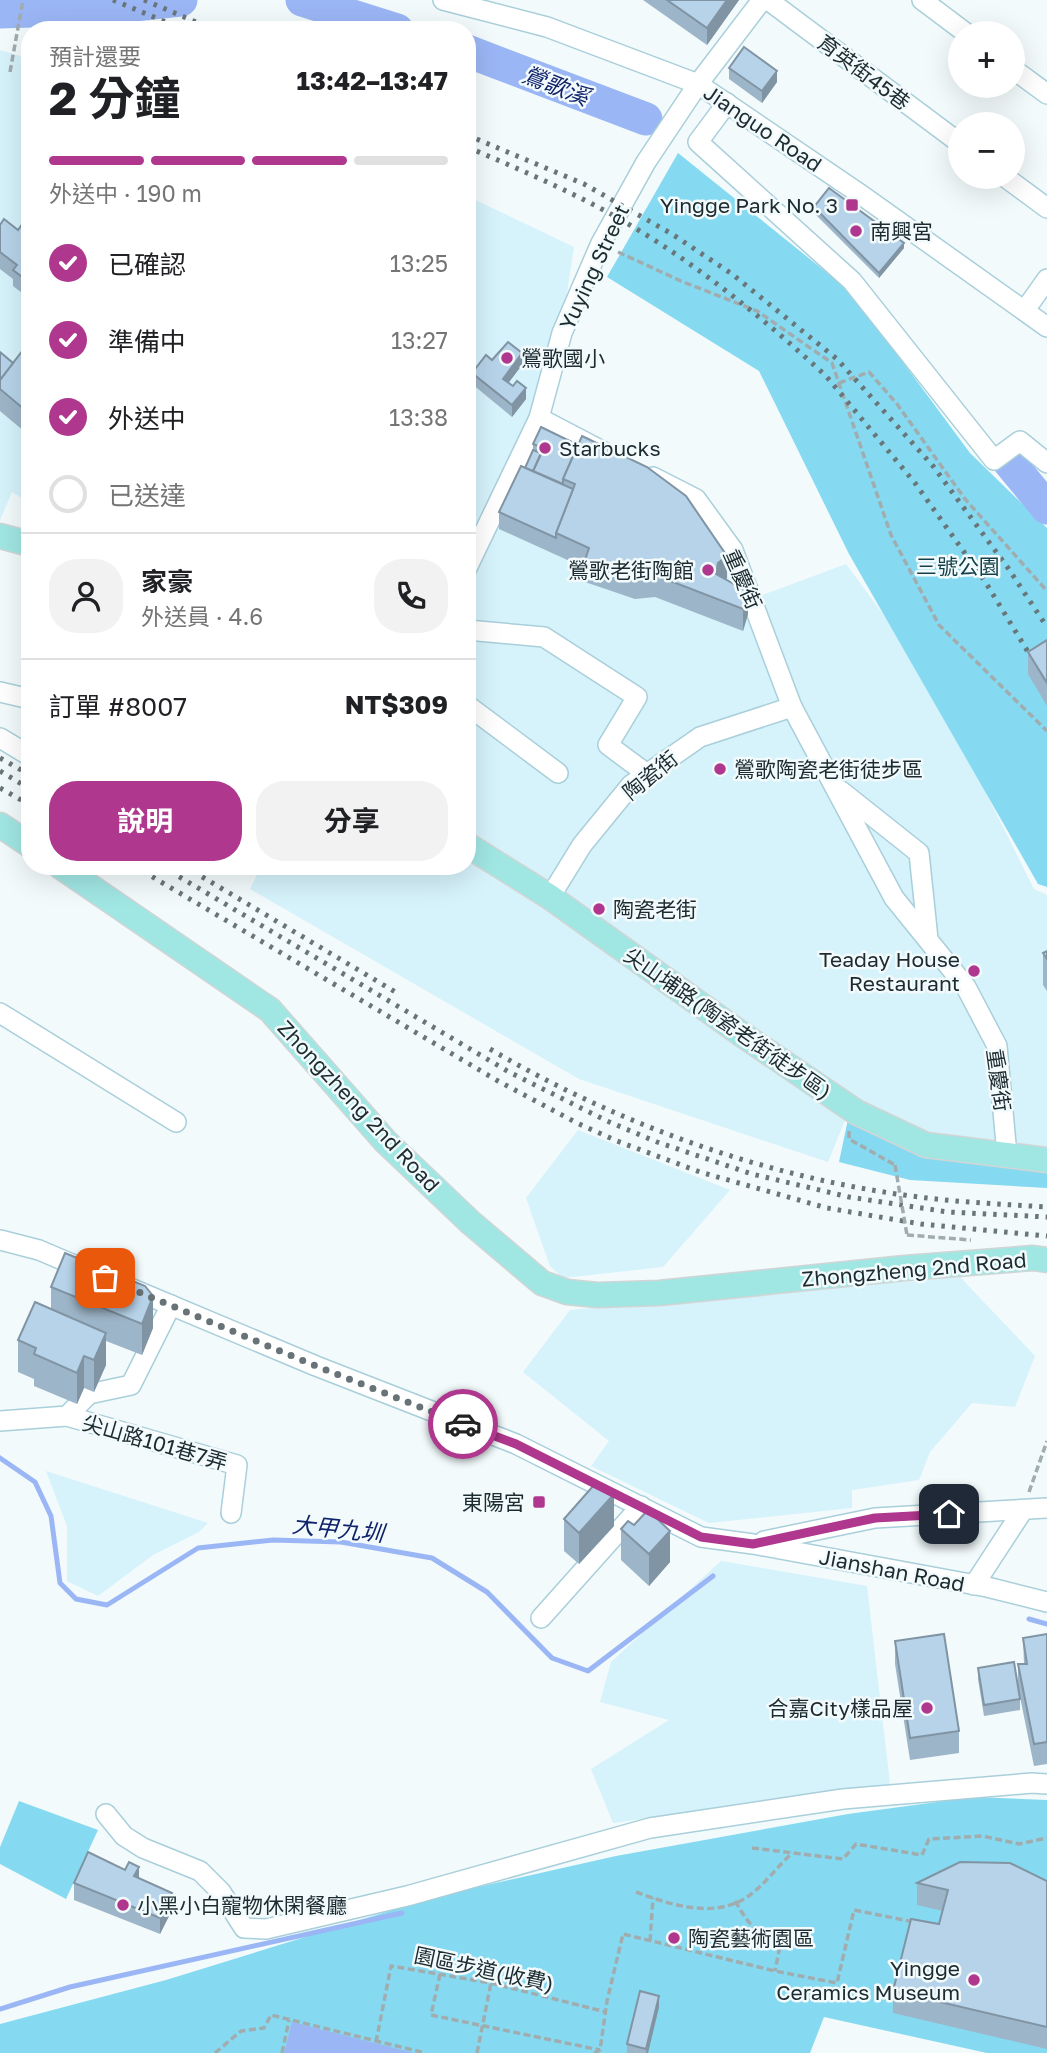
<!DOCTYPE html>
<html lang="zh-TW">
<head>
<meta charset="utf-8">
<style>
  :root { --surface:#fff; --page:#f2f2f2; --text:#202124; --muted:#757577; --line:#e0e0e0; --accent:#af378d }
  body { margin:0; font-family:"Golos Text","Noto Sans TC",sans-serif; background:var(--page); color:var(--text); height:100vh; display:flex; flex-direction:column; font-size:26px; white-space:nowrap }
  * { box-sizing:border-box; margin:0 }
  p { font-size:23px; color:var(--muted) }
  .icon { flex:none; width:38px; height:38px; fill:none; stroke:currentColor; stroke-width:2; stroke-linecap:round; stroke-linejoin:round }
  .map { position:relative; flex:1; overflow:hidden }
  .panel { position:absolute; left:21px; top:21px; width:455px; height:854px; display:flex; flex-direction:column; background:var(--surface); border-radius:28px; box-shadow:0 7px 28px #0002 }
  .panel>* { flex:none }
  .controls { position:absolute; left:948px; top:21px; display:grid; gap:14px }
  .controls a { display:grid; place-items:center; width:77px; height:77px; border-radius:50%; background:var(--surface); box-shadow:0 7px 28px #0002; font-size:35px }
  .pin { position:absolute; display:grid; place-items:center; width:60px; height:60px; color:#fff; margin:-30px; border-radius:14px; box-shadow:0 4px 10px #0006 }
  .courier { position:absolute; display:grid; place-items:center; width:70px; height:70px; margin:-35px; border:5px solid #af378d; border-radius:50%; background:#fff; color:#222; box-shadow:0 2px 9px #0007 }
  .head em { font-style:normal; font-weight:700 }
  .head div { display:flex; flex-direction:column-reverse }
  .head { display:flex; align-items:center; justify-content:space-between; height:119px; padding:0 28px }
  h1 { font-size:46px; font-weight:700; line-height:52px }
  .bar { display:grid; grid-template-columns:repeat(4,1fr); gap:10px 7px; align-content:center; height:84px; padding:0 28px }
  .bar i { height:9px; border-radius:5px; background:var(--line) }
  .bar .selected { background:var(--accent) }
  .bar p { grid-column:span 4 }
  .line { display:flex; align-items:center; gap:18px; padding:0 28px; border-top:2px solid var(--line) }
  .line div { flex:1 }
  .round { display:grid; place-items:center; flex:none; width:74px; height:74px; border-radius:28px; background:var(--page) }
  ol { padding:0 28px; list-style:none }
  li { display:flex; align-items:center; gap:21px; height:77px }
  li p { margin-inline-start:auto }
  li .icon { padding:7px; border-radius:50%; background:var(--accent); color:#fff; stroke-width:4 }
  li:last-child { color:var(--muted) }
  li i { width:38px; height:38px; border:4px solid var(--line); border-radius:50% }
  .action { display:flex; gap:14px; margin-top:auto; padding:14px 28px }
  .action a { flex:1; height:80px; border-radius:28px; background:var(--accent); color:#fff; font-size:28px; font-weight:700; line-height:80px; text-align:center }
  .action a+a { background:var(--page); color:var(--text) }
  .map>svg:first-child { display:block }
</style>
</head>
<body>
<div class="map">
<svg width="1047" height="2053" viewBox="0 0 1047 2053">
  <rect width="100%" height="100%" fill="#f2fafc"/>
  <!-- built -->
  <g fill="#d6f2fb">
    <polygon points="0,50 30,59 30,503 12,492 0,520"/>
    <polygon points="467,196 574,247 566,299 529,416 469,547"/>
    <polygon points="541,430 692,507 752,599 846,564 925,671 1034,889 1047,895 1047,1149 999,1141 929,1135 854,1098 828,1162 579,1079 250,889 261,866 467,866 467,587"/>
    <polygon points="578,1130 730,1190 663,1267 563,1278 550,1266 526,1198"/>
    <polygon points="960,1277 1035,1356 1015,1407 972,1403 930,1452 919,1480 852,1490 852,1508 709,1523 591,1466 609,1441 523,1372 570,1310"/>
    <polygon points="46,1471 208,1523 199,1532 153,1555 98,1596 67,1581 67,1526"/>
    <polygon points="721,1561 867,1586 890,1784 613,1823 591,1769 669,1720 600,1702 611,1662"/>
  </g>
  <!-- green -->
  <g fill="#85daf1">
    <polygon points="678,153 851,292 970,453 1047,528 1047,887 1038,884 849,554 759,371 607,277"/>
    <polygon points="848,1119 1047,1167 1047,1188 910,1180 839,1162"/>
    <polygon points="974,1797 1047,1800 1047,2053 987,2053 824,2017 810,2053 0,2053 0,2024 166,1980 438,1896 616,1856 848,1814"/>
    <polygon points="19,1801 98,1830 66,1899 0,1864 0,1847"/>
  </g>
  <!-- water -->
  <polygon fill="#9bb6f5" points="292,2022 414,2053 284,2053"/>
  <g fill="none" stroke-linecap="round" stroke-linejoin="round">
    <!-- stream -->
    <g stroke="#9bb6f5" stroke-width="5">
      <polyline points="0,1458 35,1482 51,1516 60,1583 76,1599 107,1605 198,1548 273,1540 341,1542 432,1558 487,1592 552,1658 588,1671 713,1576"/>
      <polyline points="1029,1619 1047,1624"/>
      <polyline points="0,2009 70,1987 402,1913"/>
    </g>
    <!-- river -->
    <g stroke="#9bb6f5" stroke-width="33">
      <polyline points="302,0 397,30"/>
      <polyline points="0,12 96,9 181,0"/>
      <polyline points="467,51 646,119"/>
      <polyline points="1009,462 1047,508"/>
    </g>
    <!-- minor casing -->
    <g stroke="#a9cfda" stroke-width="22">
      <g id="minor">
        <polyline points="443,0 547,27 698,84 860,194 1047,327"/>
        <polyline points="768,0 961,144"/>
        <polyline points="922,0 966,33"/>
        <polyline points="1013,69 1047,94"/>
        <polyline points="727,103 698,142 852,281 994,460 1020,441 1047,463"/>
        <polyline points="1005,177 1047,208"/>
        <polyline points="1025,310 1047,279"/>
        <polyline points="539,418 604,452"/>
        <polyline points="653,477 696,499 733,550 792,707 894,898 966,987 997,1046 1007,1155"/>
        <polyline points="467,568 539,418 562,333 601,243 646,162 698,84 762,0"/>
        <polyline points="467,630 544,637 637,697 608,745 647,774"/>
        <polyline points="0,692 30,699"/>
        <polyline points="467,705 558,773"/>
        <polyline points="0,738 30,756"/>
        <polyline points="841,791 919,853 928,939"/>
        <polyline points="550,897 582,845 631,785 700,737 792,707"/>
        <polyline points="0,1013 176,1122"/>
        <polyline points="0,1240 39,1250 86,1270"/>
        <polyline points="130,1288 316,1366 516,1444 701,1537 753,1544 987,1587 1047,1602"/>
        <polyline points="67,1416 237,1465 231,1513"/>
        <polyline points="0,1421 67,1416 89,1394 131,1385 171,1305"/>
        <polyline points="764,1541 875,1518 1047,1508"/>
        <polyline points="974,1585 1023,1510"/>
        <polyline points="541,1618 641,1506"/>
        <polyline points="106,1814 124,1836 143,1848 200,1871 221,1892 244,1928 266,1929 407,1896 650,1828 843,1799 1032,1783 1047,1784"/>
      </g>
    </g>
    <!-- major casing -->
    <g stroke="#d2d5d5" stroke-width="27">
      <g id="major">
        <polyline points="0,536 30,544"/>
        <polyline points="0,825 30,845"/>
        <polyline points="467,845 550,897 740,1033 856,1112 926,1145 1047,1160"/>
        <polyline points="60,866 270,1010 386,1142 470,1222 542,1283 567,1292 597,1295 659,1293 905,1268 1033,1258 1047,1260"/>
      </g>
    </g>
    <!-- path -->
    <g stroke="#a1acaf" stroke-width="3.5" stroke-dasharray="7 3.5" stroke-linecap="butt">
      <polyline points="10,72 23,0"/>
      <polyline points="618,252 681,281 757,311 832,363 891,535 939,625 1047,731"/>
      <polyline points="839,383 869,372 897,404 965,499 1047,591"/>
      <polyline points="849,1131 849,1139 895,1165"/>
      <polyline points="907,1235 971,1240"/>
      <polyline points="1029,1492 1047,1441"/>
      <polyline points="752,1848 843,1859 856,1844 922,1855 929,1839 983,1836 1019,1844 1047,1838"/>
      <path d="M636 1892C671 1905 716 1920 750 1895 765 1884 778 1866 792 1853"/>
      <path d="M735 1901C751 1927 752 1931 782 1936L775 1971"/>
      <polyline points="650,1941 653,1898"/>
      <polyline points="440,1974 431,2015 600,2050"/>
      <polyline points="376,2042 391,1966 491,1983 606,2012"/>
      <polyline points="215,2053 241,2031 264,2028 271,2015 425,2053"/>
      <polyline points="282,2053 289,2020"/>
      <polyline points="477,2053 491,1983"/>
      <polyline points="594,2053 600,2050 607,2001 623,1934 775,1971 837,1983 854,1910 914,1922"/>
    </g>
    <!-- minor -->
    <use href="#minor" stroke="#fff" stroke-width="19"/>
    <!-- major -->
    <use href="#major" stroke="#a0e6e3" stroke-width="24"/>
    <!-- rail -->
    <g stroke="#697679" stroke-width="5" stroke-dasharray="3.5 7" stroke-linecap="butt">
      <polyline points="113,0 185,30"/>
      <polyline points="144,0 215,30"/>
      <polyline points="467,135 584,184 672,234 732,274 837,359 933,466 1008,568 1047,627"/>
      <path d="M467 147C512 166 556 185 598 207 681 251 758 313 826 376L915 483 986 583 1047 683"/>
      <polyline points="0,758 30,775"/>
      <polyline points="0,771 30,789"/>
      <polyline points="0,788 30,805"/>
      <polyline points="134,866 498,1081 577,1123 617,1141 700,1172 827,1208 921,1224 1047,1236"/>
      <polyline points="161,866 509,1072 607,1121 657,1142 752,1174 849,1197 948,1212 1047,1217"/>
      <polyline points="184,866 397,993"/>
      <path d="M490 1049C616 1123 759 1175 904 1195 952 1202 999 1204 1047 1207"/>
    </g>
    <!-- path-bridge -->
    <polyline stroke="#a1acaf" stroke-width="3.5" stroke-dasharray="7 3.5" stroke-linecap="butt" points="895,1165 907,1235"/>
  </g>
  <!-- wall -->
  <g fill="#9db5c8">
    <polygon points="643,0 739,0 707,45"/>
    <polygon points="729,68 777,82 762,103 729,79"/>
    <polygon points="814,207 904,248 879,278 814,213"/>
    <polygon points="30,224 30,299 13,286 13,279 0,269 0,225 18,230"/>
    <polygon points="30,342 25,432 0,411 0,352 13,363"/>
    <polygon points="492,360 522,365 508,383 526,399 512,417 472,384 472,373"/>
    <polygon points="541,427 727,578 726,580 748,614 743,631 655,597 635,599 585,582 585,568 499,529 499,512 525,468 533,450 533,444"/>
    <polygon points="1047,640 1047,706 1028,674 1028,652"/>
    <polygon points="1047,951 1047,991 1043,985 1043,953"/>
    <polygon points="51,1287 153,1328 142,1355 106,1341 106,1365 94,1392 84,1388 77,1404 34,1386 34,1379 18,1372 18,1340 51,1309"/>
    <polygon points="564,1519 614,1526 579,1564 564,1551"/>
    <polygon points="621,1529 670,1562 649,1586 621,1560"/>
    <polygon points="1047,1634 1047,1764 1034,1766 1018,1687 1020,1699 1020,1710 984,1716 978,1679 978,1668 1018,1686 1018,1664 1024,1664 1023,1638"/>
    <polygon points="895,1641 959,1731 959,1753 910,1760 895,1664"/>
    <polygon points="139,1879 172,1910 160,1934 74,1900 74,1883"/>
    <polygon points="1047,1881 1047,2049 893,2013 893,1991 939,1924 943,1911 917,1905 917,1883"/>
    <polygon points="659,2007 648,2053 627,2053 627,2044"/>
  </g>
  <!-- shaded-wall -->
  <g fill="#8094a3">
    <polygon points="727,0 739,0 707,45 707,28"/>
    <polygon points="777,71 777,82 762,103 762,91"/>
    <polygon points="904,243 904,248 879,278 879,273"/>
    <polygon points="522,353 522,365 503,390 503,379"/>
    <polygon points="526,388 526,399 512,417 512,405"/>
    <polygon points="30,405 30,427 25,432 25,410"/>
    <polygon points="727,556 727,578 718,585 716,574 718,563"/>
    <polygon points="748,592 748,614 743,631 743,609"/>
    <polygon points="153,1296 153,1328 142,1355 142,1324"/>
    <polygon points="106,1333 106,1365 94,1392 94,1360"/>
    <polygon points="84,1356 84,1388 77,1404 77,1373"/>
    <polygon points="614,1494 614,1526 579,1564 579,1533"/>
    <polygon points="670,1531 670,1562 649,1586 649,1554"/>
    <polygon points="139,1867 139,1883 134,1876"/>
    <polygon points="172,1893 172,1910 160,1934 160,1918"/>
    <polygon points="659,1996 659,2007 648,2053 646,2053"/>
  </g>
  <!-- building -->
  <g fill="#b7d3e9" stroke="#8094a3" stroke-width="2">
    <polygon points="667,0 727,0 707,28"/>
    <polygon points="744,47 777,71 762,91 729,68"/>
    <polygon points="829,188 904,243 879,273 814,207"/>
    <polygon points="4,219 18,230 25,220 30,224 30,283 13,270 17,265 0,252 0,225"/>
    <polygon points="30,341 30,405 25,410 0,389 0,380"/>
    <polygon points="508,342 522,353 503,379 513,386 517,381 526,388 512,405 472,373 486,355 492,360"/>
    <polygon points="0,352 13,363 0,380"/>
    <polygon points="541,427 578,445 563,479 563,484 533,471 544,448 533,444"/>
    <polygon points="582,436 647,467 686,496 727,556 718,563 716,574 748,592 743,609 655,575 635,577 585,560 589,548 556,533 575,484 563,479"/>
    <polygon points="533,450 541,453 533,471 525,468"/>
    <polygon points="521,466 573,489 556,533 556,538 499,512"/>
    <polygon points="1047,640 1047,683 1028,652"/>
    <polygon points="1047,951 1047,959 1043,953"/>
    <polygon points="65,1253 145,1286 153,1296 142,1324 51,1287"/>
    <polygon points="35,1302 106,1333 94,1360 84,1356 77,1373 34,1354 36,1348 18,1340"/>
    <polygon points="594,1485 614,1494 579,1533 564,1519"/>
    <polygon points="648,1510 670,1531 649,1554 621,1529 628,1521 634,1525"/>
    <polygon points="944,1634 959,1731 910,1738 895,1641"/>
    <polygon points="1047,1634 1047,1742 1034,1744 1018,1664 1027,1664 1023,1638"/>
    <polygon points="1014,1662 1020,1699 984,1705 978,1668"/>
    <polygon points="88,1852 125,1870 129,1862 139,1867 134,1876 172,1893 160,1918 74,1883"/>
    <polygon points="960,1862 1010,1863 1047,1881 1047,2027 893,1991 911,1919 939,1924 948,1890 917,1883"/>
    <polygon points="640,1991 659,1996 646,2049 627,2044"/>
  </g>
  <g fill="none" stroke-linecap="round" stroke-linejoin="round">
    <!-- done -->
    <polyline stroke="#677377" stroke-width="7" stroke-dasharray="0 12.6" points="105,1278 316,1366 463,1424"/>
    <!-- route -->
    <polyline stroke="#af378d" stroke-width="9" points="463,1424 516,1444 701,1537 753,1544 875,1518 949,1514"/>
  </g>
  <!-- markers -->
  <g fill="#af378d" stroke="#f2fafc" stroke-width="2.5">
    <rect x="845" y="198" width="14" height="14" rx="3.5"/>
    <circle cx="856" cy="231" r="7"/>
    <circle cx="507" cy="358" r="7"/>
    <circle cx="545" cy="448" r="7"/>
    <circle cx="708" cy="570" r="7"/>
    <circle cx="720" cy="769" r="7"/>
    <circle cx="599" cy="909" r="7"/>
    <circle cx="974" cy="971" r="7"/>
    <rect x="532" y="1495" width="14" height="14" rx="3.5"/>
    <circle cx="927" cy="1708" r="7"/>
    <circle cx="123" cy="1905" r="7"/>
    <circle cx="674" cy="1938" r="7"/>
    <circle cx="974" cy="1980" r="7"/>
  </g>
  <g text-anchor="middle" dominant-baseline="central" stroke-width="5" stroke-linejoin="round" paint-order="stroke">
    <!-- street labels -->
    <g font-size="21" fill="#1c2b2f" stroke="#f2fafc">
      <text transform="translate(864 72) rotate(37)">育英街45巷</text>
      <text transform="translate(763 128) rotate(34)">Jianguo Road</text>
      <text transform="translate(594 267) rotate(-65)">Yuying Street</text>
      <text transform="translate(743 579) rotate(66)">重慶街</text>
      <text transform="translate(650 775) rotate(-39)">陶瓷街</text>
      <text transform="translate(728 1023) rotate(35)">尖山埔路(陶瓷老街徒步區)</text>
      <text transform="translate(999 1080) rotate(82)">重慶街</text>
      <text transform="translate(359 1106) rotate(47)">Zhongzheng 2nd Road</text>
      <text transform="translate(914 1269) rotate(-5)">Zhongzheng 2nd Road</text>
      <text transform="translate(155 1442) rotate(16)">尖山路101巷7弄</text>
      <text transform="translate(892 1570) rotate(11)">Jianshan Road</text>
      <text transform="translate(484 1969) rotate(12)">園區步道(收費)</text>
    </g>
    <!-- poi labels -->
    <g font-size="21" fill="#1c2b2f" stroke="#f2fafc" text-anchor="start">
      <text x="838" y="205" text-anchor="end">Yingge Park No. 3</text>
      <text x="870" y="231">南興宮</text>
      <text x="521" y="358">鶯歌國小</text>
      <text x="559" y="448">Starbucks</text>
      <text x="694" y="570" text-anchor="end">鶯歌老街陶館</text>
      <text x="734" y="769">鶯歌陶瓷老街徒步區</text>
      <text x="613" y="909">陶瓷老街</text>
      <text x="960" y="959" text-anchor="end">Teaday House<tspan x="960" dy="24">Restaurant</tspan></text>
      <text x="525" y="1502" text-anchor="end">東陽宮</text>
      <text x="913" y="1708" text-anchor="end">合嘉City樣品屋</text>
      <text x="137" y="1905">小黑小白寵物休閑餐廳</text>
      <text x="688" y="1938">陶瓷藝術園區</text>
      <text x="960" y="1968" text-anchor="end">Yingge<tspan x="960" dy="24">Ceramics Museum</tspan></text>
    </g>
    <!-- park labels -->
    <g font-size="21" fill="#133f49" stroke="#f2fafc">
      <text x="958" y="566">三號公園</text>
    </g>
    <!-- water labels -->
    <g font-size="23" font-style="italic" fill="#10236a" stroke="#f2fafc">
      <text transform="translate(556 85) rotate(21)">鶯歌溪</text>
      <text transform="translate(338 1528) rotate(6)">大甲九圳</text>
    </g>
  </g>
</svg>
<div class="controls">
<a>+</a>
<a>−</a>
</div>
<div class="pin" style="left:105px;top:1278px;background:#ea580c"><svg class="icon" aria-label="bag" viewBox="0 0 24 24"><path d="M5 8h14l-1 12H6zM9 8a3 3 0 0 1 6 0"/></svg></div>
<div class="pin" style="left:949px;top:1514px;background:#1f2937"><svg class="icon" aria-label="home" viewBox="0 0 24 24"><path d="M3 11l9-7 9 7M6 9v11h12V9"/></svg></div>
<div class="courier" style="left:463px;top:1424px"><svg class="icon" aria-label="car" viewBox="0 0 24 24"><path d="M5 17H2v-5l4-1 3-4h7l3 4 3 1v5h-3M9 17h6M6 11h13"/><circle cx="7" cy="17" r="2"/><circle cx="17" cy="17" r="2"/></svg></div>
<section class="panel">
<div class="head"><div><h1>2 分鐘</h1><p>預計還要</p></div><em>13:42–13:47</em></div>
<div class="bar"><i class="selected"></i><i class="selected"></i><i class="selected"></i><i></i><p>外送中 · 190 m</p></div>
<ol>
<li><svg class="icon" aria-label="check" viewBox="0 0 24 24"><path d="M5 12l5 5 9-10"/></svg>已確認<p>13:25</p></li>
<li><svg class="icon" aria-label="check" viewBox="0 0 24 24"><path d="M5 12l5 5 9-10"/></svg>準備中<p>13:27</p></li>
<li><svg class="icon" aria-label="check" viewBox="0 0 24 24"><path d="M5 12l5 5 9-10"/></svg>外送中<p>13:38</p></li>
<li><i></i>已送達</li>
</ol>
<div class="line" style="height:126px"><a class="round"><svg class="icon" aria-label="person" viewBox="0 0 24 24"><circle cx="12" cy="8" r="4"/><path d="M4 21q1-7 8-7t8 7"/></svg></a><div><b>家豪</b><p>外送員 · 4.6</p></div><a class="round"><svg class="icon" aria-label="phone" viewBox="0 0 24 24"><path d="M5 4h4l2 5-3 2q2 4 5 5l2-3 5 2v4C11 20 4 13 5 4z"/></svg></a></div>
<div class="line" style="height:91px"><div>訂單 #8007</div><b>NT$309</b></div>
<div class="action"><a>說明</a><a>分享</a></div>
</section>
</div>
</body>
</html>
